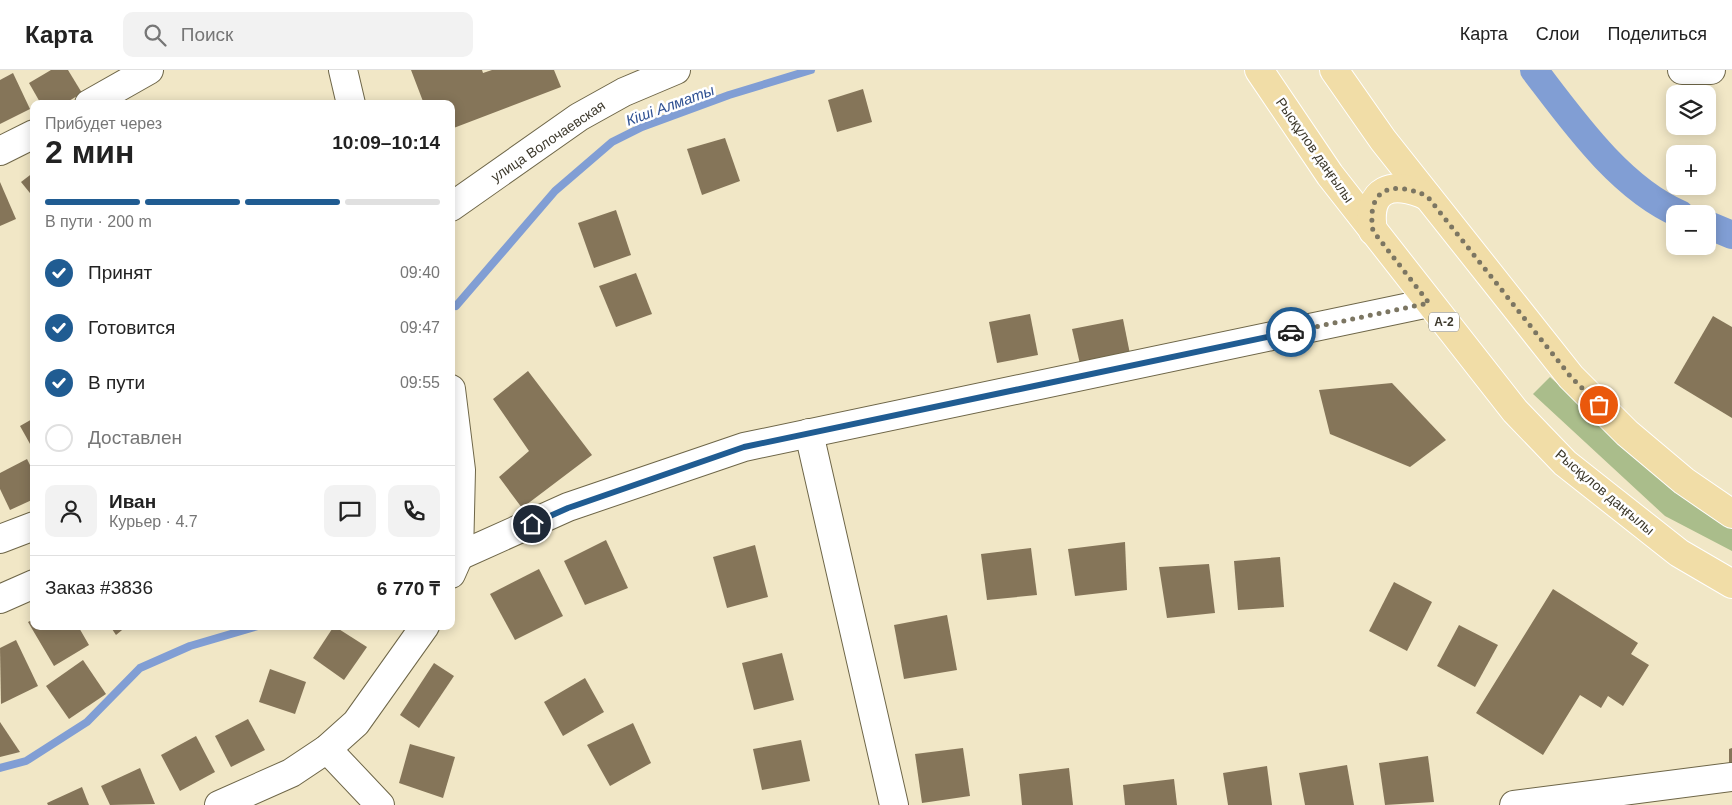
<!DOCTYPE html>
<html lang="ru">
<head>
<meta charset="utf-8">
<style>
  :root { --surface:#fff; --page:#f2f2f2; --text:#222; --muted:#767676; --line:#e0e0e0; --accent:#205c92 }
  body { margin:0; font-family:Arial,sans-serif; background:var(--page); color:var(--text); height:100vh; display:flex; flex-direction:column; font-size:19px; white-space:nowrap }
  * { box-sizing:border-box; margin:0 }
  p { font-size:16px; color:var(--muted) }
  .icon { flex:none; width:28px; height:28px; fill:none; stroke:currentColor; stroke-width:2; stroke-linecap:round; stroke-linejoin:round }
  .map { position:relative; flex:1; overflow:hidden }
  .side { position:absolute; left:30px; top:30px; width:425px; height:530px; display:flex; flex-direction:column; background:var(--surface); border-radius:10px; box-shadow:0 2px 12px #0003 }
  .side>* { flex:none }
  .buttons { position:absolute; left:1666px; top:15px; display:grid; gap:10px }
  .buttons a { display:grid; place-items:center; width:50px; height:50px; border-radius:10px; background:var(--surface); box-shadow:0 2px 12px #0003; font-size:25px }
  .pin { position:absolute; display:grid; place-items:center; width:42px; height:42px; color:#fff; margin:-21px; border:2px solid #fff; border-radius:50%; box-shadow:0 1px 5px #0007 }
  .courier { position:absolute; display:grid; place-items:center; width:50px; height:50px; margin:-25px; border:4px solid #205c92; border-radius:50%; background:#fff; color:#222; box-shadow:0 1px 6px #0007 }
  .overview em { font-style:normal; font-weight:700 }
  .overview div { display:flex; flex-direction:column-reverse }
  .overview { display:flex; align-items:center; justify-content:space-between; height:85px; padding:0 15px }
  h1 { font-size:32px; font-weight:700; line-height:38px }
  .bar { display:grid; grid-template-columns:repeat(4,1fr); gap:8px 5px; align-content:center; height:60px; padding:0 15px }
  .bar i { height:6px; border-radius:4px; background:var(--line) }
  .bar .current { background:var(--accent) }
  .bar p { grid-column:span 4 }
  .line { display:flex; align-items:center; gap:12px; padding:0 15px; border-top:1px solid var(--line) }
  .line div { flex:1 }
  .round { display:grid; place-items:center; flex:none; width:52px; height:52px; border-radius:10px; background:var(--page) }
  ol { padding:0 15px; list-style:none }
  li { display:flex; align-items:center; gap:15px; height:55px }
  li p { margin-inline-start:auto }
  li .icon { padding:5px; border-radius:50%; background:var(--accent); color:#fff; stroke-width:4 }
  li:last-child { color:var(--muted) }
  li i { width:28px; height:28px; border:2px solid var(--line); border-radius:50% }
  header { display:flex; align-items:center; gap:30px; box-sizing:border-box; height:70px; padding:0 25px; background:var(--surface); border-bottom:1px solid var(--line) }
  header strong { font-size:24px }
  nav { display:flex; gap:28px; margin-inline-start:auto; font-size:18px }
  .search { width:350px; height:45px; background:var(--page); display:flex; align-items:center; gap:12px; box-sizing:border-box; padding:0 18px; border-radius:10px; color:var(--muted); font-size:19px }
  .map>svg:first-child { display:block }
</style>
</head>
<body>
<header>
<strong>Карта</strong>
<div class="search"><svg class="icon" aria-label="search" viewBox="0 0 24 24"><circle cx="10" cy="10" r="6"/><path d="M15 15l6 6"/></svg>Поиск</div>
<nav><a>Карта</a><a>Слои</a><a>Поделиться</a></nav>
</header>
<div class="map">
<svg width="1732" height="735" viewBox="0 0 1732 735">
  <rect width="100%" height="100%" fill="#f1e7c6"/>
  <!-- green -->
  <polygon fill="#aabd8b" points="1550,307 1681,426 1732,454 1732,481 1665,446 1533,324"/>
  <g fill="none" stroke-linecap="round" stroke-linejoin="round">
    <!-- stream -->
    <g stroke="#819ed4" stroke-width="8">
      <polyline points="456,236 555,121 612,72 642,57 729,25 811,0"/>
      <polyline points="0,698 26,691 87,652 140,598 190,576 258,556"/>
    </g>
    <!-- canal -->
    <g stroke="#819ed4" stroke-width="28">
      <path d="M1534 0C1573 51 1620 118 1680 144"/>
      <polyline points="1708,155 1732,165"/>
    </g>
  </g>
  <!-- building -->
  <g fill="#857559">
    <polygon points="51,0 68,0 82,23 64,34 41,34 29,13"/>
    <polygon points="411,0 482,0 483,3 492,0 554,0 561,17 451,59 451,34 424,34"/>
    <polygon points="13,3 30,39 0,54 0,10"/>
    <polygon points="863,19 872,52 837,62 828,30"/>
    <polygon points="725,68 740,111 702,125 687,79"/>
    <polygon points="34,102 34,128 21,112"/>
    <polygon points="0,112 16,149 0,156"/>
    <polygon points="616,140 631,185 594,198 578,153"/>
    <polygon points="636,203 652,244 616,257 599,216"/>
    <polygon points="1030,244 1038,285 997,293 989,252"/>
    <polygon points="1713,246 1732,257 1732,348 1674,313"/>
    <polygon points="1123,249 1130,284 1080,294 1072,259"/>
    <polygon points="528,301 592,385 522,438 499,407 529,381 493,329"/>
    <polygon points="1392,313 1446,370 1410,397 1330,364 1319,320"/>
    <polygon points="34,348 34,381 20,356"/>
    <polygon points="27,389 34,403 34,429 10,440 0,419 0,403"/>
    <polygon points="606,470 628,518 585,535 564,491"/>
    <polygon points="1125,472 1127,520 1075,526 1068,479"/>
    <polygon points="755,475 768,527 727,538 713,487"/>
    <polygon points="1031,478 1037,525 987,530 981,484"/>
    <polygon points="1280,487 1284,537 1238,540 1234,491"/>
    <polygon points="1209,494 1215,543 1167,548 1159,497"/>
    <polygon points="539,499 563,546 515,570 490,524"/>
    <polygon points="1394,512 1432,532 1407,581 1369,561"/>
    <polygon points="1553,519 1638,573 1631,584 1649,595 1623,636 1608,626 1601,638 1580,625 1543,685 1476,643"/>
    <polygon points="947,545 957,600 904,609 894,555"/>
    <polygon points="34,549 34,556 78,556 89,575 54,596 28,552"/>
    <polygon points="1459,555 1498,575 1475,617 1437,596"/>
    <polygon points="110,556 127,556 116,565"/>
    <polygon points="334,556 367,577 344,610 313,588"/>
    <polygon points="16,570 38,616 1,634 0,578"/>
    <polygon points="782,583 794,630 754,640 742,593"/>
    <polygon points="83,590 106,624 69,649 46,616"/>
    <polygon points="434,593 454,606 419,658 400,645"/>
    <polygon points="270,599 306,612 295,644 259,632"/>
    <polygon points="585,608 604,642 563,666 544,632"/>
    <polygon points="248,649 265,680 231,697 215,666"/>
    <polygon points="0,652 20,682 0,687"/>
    <polygon points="633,653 651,693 610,716 587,675"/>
    <polygon points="196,666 215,702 180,721 161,685"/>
    <polygon points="801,670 810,711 762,720 753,679"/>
    <polygon points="410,674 455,687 443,728 399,713"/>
    <polygon points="963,678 970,726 922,733 915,684"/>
    <polygon points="1732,678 1732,694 1729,694 1729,679"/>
    <polygon points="1428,686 1434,732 1385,735 1379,693"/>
    <polygon points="1347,695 1354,735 1305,735 1299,703"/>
    <polygon points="1267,696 1272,735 1228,735 1223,703"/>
    <polygon points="140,698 155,734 110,735 101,716"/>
    <polygon points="1069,698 1073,735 1022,735 1019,704"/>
    <polygon points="1174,709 1177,735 1125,735 1123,715"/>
    <polygon points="82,717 89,735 48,735 47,733"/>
  </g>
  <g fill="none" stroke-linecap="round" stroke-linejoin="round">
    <!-- minor casing -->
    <g stroke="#6e6648" stroke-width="30">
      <g id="minor">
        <polyline points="343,0 351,34"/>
        <polyline points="1682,0 1711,0"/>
        <polyline points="89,34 149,0"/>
        <polyline points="0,81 34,64"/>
        <polyline points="451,137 579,47 624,22 676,0"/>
        <polyline points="451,319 461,400 459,486 451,504"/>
        <polyline points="809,363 894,735"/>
        <polyline points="0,469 34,456"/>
        <polyline points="459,486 568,437 744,377 1429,233"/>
        <polyline points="0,529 34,514"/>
        <polyline points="327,679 380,735"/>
        <polyline points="219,735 291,703 327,679 356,653 425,556"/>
        <polyline points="1514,735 1732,707"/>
      </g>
    </g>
    <!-- major casing -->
    <g stroke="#fff" stroke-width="30">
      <g id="major">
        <polyline points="1259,0 1330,105 1515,341 1565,393 1679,483 1732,514"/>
        <polyline points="1334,0 1383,70 1571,307 1627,363 1684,411 1732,444"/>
        <path d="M1373 161C1366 118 1392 110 1427 126"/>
      </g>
    </g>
    <!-- minor -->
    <use href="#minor" stroke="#fff" stroke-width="28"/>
    <!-- major -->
    <use href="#major" stroke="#f1dda7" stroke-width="28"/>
  </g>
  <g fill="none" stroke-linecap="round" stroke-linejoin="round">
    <!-- done -->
    <path stroke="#7c7662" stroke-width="5" stroke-dasharray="0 9" d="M1291 262 1429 233 1373 161C1366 118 1392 110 1427 126L1571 307 1599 335"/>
    <!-- route -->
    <polyline stroke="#205c92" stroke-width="6" points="532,454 568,438 744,377 1291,262"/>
  </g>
  <g text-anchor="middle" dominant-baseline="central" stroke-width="5" stroke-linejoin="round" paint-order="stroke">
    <!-- shield labels -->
    <rect fill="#fff" stroke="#77746b" stroke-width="1" x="1429" y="242.5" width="30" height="19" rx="4"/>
    <g font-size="12" font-weight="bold" fill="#3d392c">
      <text x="1444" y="252">A-2</text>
    </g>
    <!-- street labels -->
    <g font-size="14" fill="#3d392c" stroke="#fff">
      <text transform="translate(548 71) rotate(-34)">улица Волочаевская</text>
      <text transform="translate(1315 80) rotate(55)">Рысқұлов даңғылы</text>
      <text transform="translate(1605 422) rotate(40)">Рысқұлов даңғылы</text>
    </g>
    <!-- water labels -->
    <g font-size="15" font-style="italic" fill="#2e5092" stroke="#fff">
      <text transform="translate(670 35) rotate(-20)">Кіші Алматы</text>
    </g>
  </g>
</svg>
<div class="buttons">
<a><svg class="icon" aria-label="layers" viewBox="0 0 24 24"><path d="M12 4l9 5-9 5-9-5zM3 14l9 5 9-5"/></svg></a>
<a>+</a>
<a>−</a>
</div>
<div class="pin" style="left:1599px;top:335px;background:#ea580c"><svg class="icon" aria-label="bag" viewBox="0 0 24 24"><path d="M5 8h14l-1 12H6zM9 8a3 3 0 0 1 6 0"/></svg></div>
<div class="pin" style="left:532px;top:454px;background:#1f2937"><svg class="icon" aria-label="home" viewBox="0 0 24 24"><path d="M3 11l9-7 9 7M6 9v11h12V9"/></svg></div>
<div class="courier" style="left:1291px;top:262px"><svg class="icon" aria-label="car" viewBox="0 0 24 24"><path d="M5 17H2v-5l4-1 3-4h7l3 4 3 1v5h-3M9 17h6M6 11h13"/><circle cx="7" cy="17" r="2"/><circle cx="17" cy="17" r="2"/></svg></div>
<section class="side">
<div class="overview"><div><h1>2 мин</h1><p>Прибудет через</p></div><em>10:09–10:14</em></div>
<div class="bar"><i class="current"></i><i class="current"></i><i class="current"></i><i></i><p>В пути · 200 m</p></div>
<ol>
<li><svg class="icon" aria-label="check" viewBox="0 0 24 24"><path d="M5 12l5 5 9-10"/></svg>Принят<p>09:40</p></li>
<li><svg class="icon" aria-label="check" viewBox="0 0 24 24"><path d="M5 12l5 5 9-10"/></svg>Готовится<p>09:47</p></li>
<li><svg class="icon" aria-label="check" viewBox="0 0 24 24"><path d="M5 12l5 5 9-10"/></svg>В пути<p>09:55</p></li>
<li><i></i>Доставлен</li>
</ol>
<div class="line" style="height:90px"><a class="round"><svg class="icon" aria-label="person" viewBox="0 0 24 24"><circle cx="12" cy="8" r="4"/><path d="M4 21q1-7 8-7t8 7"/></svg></a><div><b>Иван</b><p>Курьер · 4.7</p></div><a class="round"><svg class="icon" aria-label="chat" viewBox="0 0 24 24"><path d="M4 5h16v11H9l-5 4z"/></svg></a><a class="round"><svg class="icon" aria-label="phone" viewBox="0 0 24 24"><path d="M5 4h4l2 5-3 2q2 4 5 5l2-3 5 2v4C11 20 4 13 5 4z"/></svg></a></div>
<div class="line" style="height:65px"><div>Заказ #3836</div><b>6 770 ₸</b></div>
</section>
</div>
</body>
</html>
